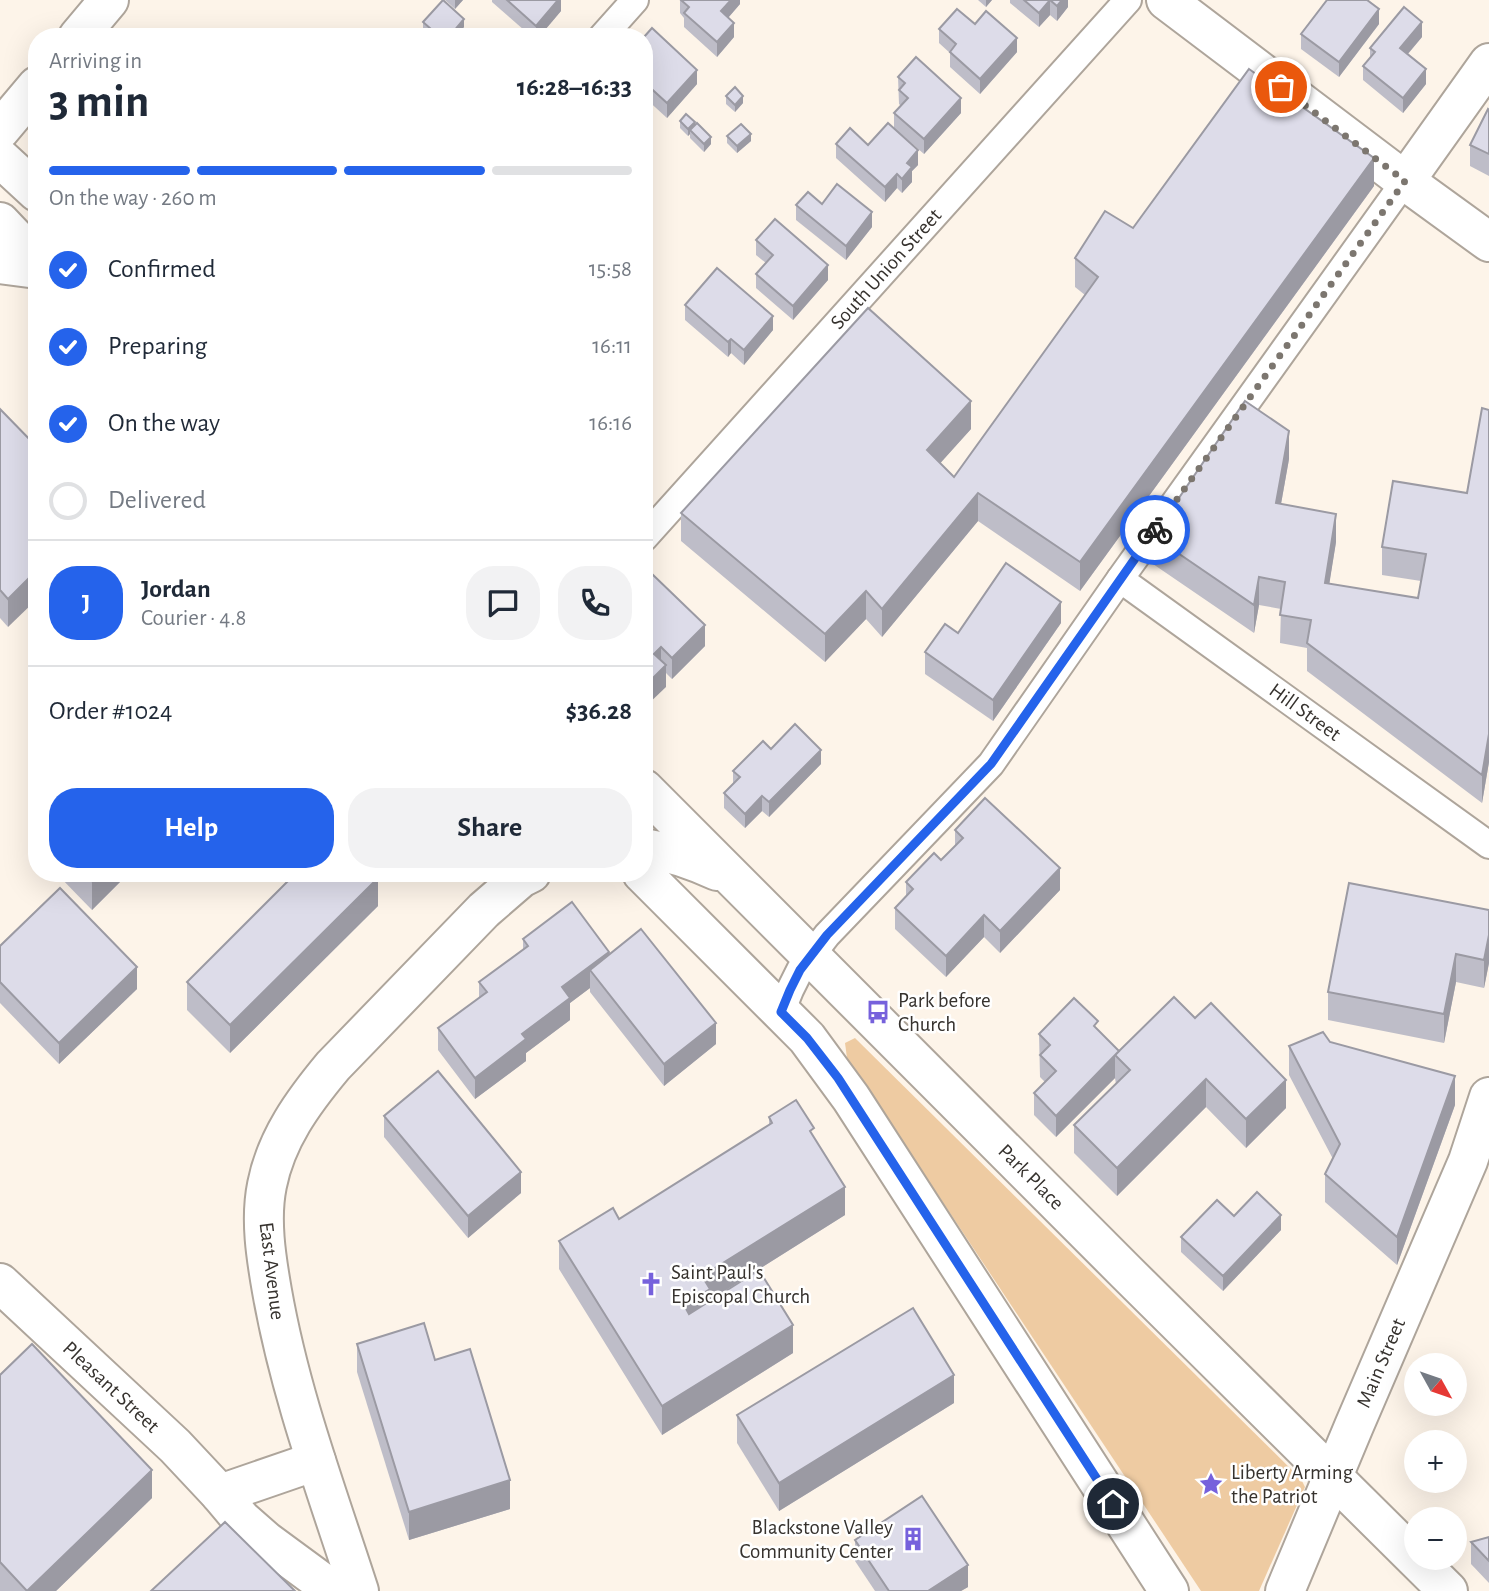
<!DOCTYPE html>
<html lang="en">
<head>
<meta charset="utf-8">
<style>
  :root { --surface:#fff; --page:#f2f2f3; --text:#1f2937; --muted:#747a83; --line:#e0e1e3; --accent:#2563eb }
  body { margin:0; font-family:"Alegreya Sans",sans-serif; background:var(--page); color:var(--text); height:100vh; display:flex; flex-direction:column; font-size:26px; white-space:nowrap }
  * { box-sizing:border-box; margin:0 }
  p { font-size:23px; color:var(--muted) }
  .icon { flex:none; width:38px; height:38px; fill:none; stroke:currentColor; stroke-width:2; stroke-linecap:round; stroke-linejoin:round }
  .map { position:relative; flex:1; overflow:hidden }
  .panel { position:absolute; left:28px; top:28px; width:625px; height:854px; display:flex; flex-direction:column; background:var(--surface); border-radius:28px; box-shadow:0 7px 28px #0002 }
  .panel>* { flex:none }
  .needle { width:46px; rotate:130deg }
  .controls { position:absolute; left:1404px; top:1353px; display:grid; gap:14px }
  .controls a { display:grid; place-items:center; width:63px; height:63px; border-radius:50%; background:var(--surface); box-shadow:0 7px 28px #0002; font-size:35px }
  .pin { position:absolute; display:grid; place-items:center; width:60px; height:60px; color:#fff; margin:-30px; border:4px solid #fff; border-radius:50%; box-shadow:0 2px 7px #0007 }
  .courier { position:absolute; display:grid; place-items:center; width:70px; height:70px; margin:-35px; border:5px solid #2563eb; border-radius:50%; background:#fff; color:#222; box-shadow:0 2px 9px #0007 }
  .overview em { font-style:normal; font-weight:700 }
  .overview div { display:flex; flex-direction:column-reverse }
  .overview { display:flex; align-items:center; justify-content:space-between; height:119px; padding:0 21px }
  h1 { font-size:46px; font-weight:700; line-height:52px }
  .bar { display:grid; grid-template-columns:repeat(4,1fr); gap:10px 7px; align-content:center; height:84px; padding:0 21px }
  .bar i { height:9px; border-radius:5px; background:var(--line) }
  .bar .selected { background:var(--accent) }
  .bar p { grid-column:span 4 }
  .line { display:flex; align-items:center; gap:18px; padding:0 21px; border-top:2px solid var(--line) }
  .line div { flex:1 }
  .round { display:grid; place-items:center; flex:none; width:74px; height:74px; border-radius:28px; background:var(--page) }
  ol { padding:0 21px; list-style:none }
  li { display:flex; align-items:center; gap:21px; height:77px }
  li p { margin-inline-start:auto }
  li .icon { padding:7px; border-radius:50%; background:var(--accent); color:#fff; stroke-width:4 }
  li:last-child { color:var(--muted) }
  li i { width:38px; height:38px; border:4px solid var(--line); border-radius:50% }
  .button { display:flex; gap:14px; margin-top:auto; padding:14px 21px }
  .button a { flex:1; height:80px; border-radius:28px; background:var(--accent); color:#fff; font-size:28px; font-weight:700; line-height:80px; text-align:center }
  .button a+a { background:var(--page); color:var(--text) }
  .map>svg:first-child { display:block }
</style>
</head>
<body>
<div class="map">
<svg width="1489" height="1591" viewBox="0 0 1489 1591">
  <rect width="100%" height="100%" fill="#fdf4e9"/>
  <!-- green -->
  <polygon fill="#eecba2" points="855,1038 1301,1479 1305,1487 1259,1591 1201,1591 847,1058 845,1043"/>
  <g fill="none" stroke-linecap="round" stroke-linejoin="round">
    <!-- street casing -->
    <g stroke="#aea59b" stroke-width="30">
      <g id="street">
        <polyline points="602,37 635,0"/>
        <polyline points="644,538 1128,0"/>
        <polyline points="1120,579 1489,845"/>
        <polyline points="781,1012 790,990 800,970 827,935 991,764 1120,579 1405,181"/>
      </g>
    </g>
    <!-- secondary casing -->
    <g stroke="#aea59b" stroke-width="42">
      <g id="secondary">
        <polyline points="1166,0 1405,181 1489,63"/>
        <polyline points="78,37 109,0"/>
        <polyline points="0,130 37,86"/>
        <polyline points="0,1283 175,1446 220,1494 316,1461"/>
        <polyline points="220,1494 241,1519 266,1541 334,1591"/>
      </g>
    </g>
    <!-- primary casing -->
    <g stroke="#aea59b" stroke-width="42">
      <g id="primary">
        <polyline points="0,158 37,192"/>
        <polyline points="1405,181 1489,242"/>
        <polyline points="0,222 37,261"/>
        <polyline points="644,789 1126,1272 1448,1591"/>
        <path d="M644 848C670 852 693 860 717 871"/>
        <polyline points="642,873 807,1038 851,1098 1169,1591"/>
        <path d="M359 1591C327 1492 290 1394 272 1291 266 1257 260 1219 267 1185 276 1139 303 1102 333 1066L484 910 521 878 531 873"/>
        <polyline points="1285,1591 1354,1426 1468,1161 1489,1097"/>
      </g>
    </g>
    <!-- highway casing -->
    <g stroke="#aea59b" stroke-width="42">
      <polyline id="highway" points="0,264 37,269"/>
    </g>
    <!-- street -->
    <use href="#street" stroke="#fff" stroke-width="26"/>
    <!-- secondary -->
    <use href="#secondary" stroke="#fff" stroke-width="38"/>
    <!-- primary -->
    <use href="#primary" stroke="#fff" stroke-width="38"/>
    <!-- highway -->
    <use href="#highway" stroke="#fff" stroke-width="38"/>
  </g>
  <!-- wall -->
  <g fill="#bebdc8">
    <polygon points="445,0 463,0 455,9"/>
    <polygon points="492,0 561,0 561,11 539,37 532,37 492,2"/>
    <polygon points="680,0 740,0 740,4 728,18 734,37 717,57 684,27 684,18 680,13"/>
    <polygon points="978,0 992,0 986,7"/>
    <polygon points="1010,0 1068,0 1068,7 1057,21 1050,15 1039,27 1010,3"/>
    <polygon points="423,22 464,27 455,37 432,37 423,29"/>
    <polygon points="975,24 1017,52 980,94 950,67 950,53 939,43 939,29"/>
    <polygon points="1379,24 1339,77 1301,49 1301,34"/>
    <polygon points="644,37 697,84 667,118 644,97"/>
    <polygon points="1422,37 1408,54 1426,84 1403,113 1363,80 1363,66 1370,58 1370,48"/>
    <polygon points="898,77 961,113 924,154 894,128 894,113 901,106 899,104"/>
    <polygon points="726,96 743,103 735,112 726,104"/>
    <polygon points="1489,110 1489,176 1470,166 1470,145"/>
    <polygon points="680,121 695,125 711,144 704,152 690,138 690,134 688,136 680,128"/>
    <polygon points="727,136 751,141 737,153 727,143"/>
    <polygon points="836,144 868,145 918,165 912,171 912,182 902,193 897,188 885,202 836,158"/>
    <polygon points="1374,186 1080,591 978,521 882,637 866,619 825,662 681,541 681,513 971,429 940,463 954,477 1085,295 1075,287 1075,258 1133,228"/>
    <polygon points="822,204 872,227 846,260 796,220 796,205"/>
    <polygon points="756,240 828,280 793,320 756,288 756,274 766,263 756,255"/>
    <polygon points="685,305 773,330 744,365 731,353 728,357 685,320"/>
    <polygon points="0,409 37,447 8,627 0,618"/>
    <polygon points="1489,410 1489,762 1482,803 1307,671 1307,648 1280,643 1281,609 1259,605 1254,633 1153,564 1153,536 1289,459 1281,504 1336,542 1329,584 1418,598 1421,581 1382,575 1382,547 1467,493"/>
    <polygon points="644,580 705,646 672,679 666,673 666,687"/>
    <polygon points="1061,623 993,721 925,674 925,652"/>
    <polygon points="771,749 821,764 769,817 762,811 745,828 724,808 724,793 733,784 733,771"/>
    <polygon points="955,830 1060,890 1000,953 984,937 946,977 895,929 895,908 906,897 906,882 941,860 955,846"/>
    <polygon points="56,873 129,873 92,910"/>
    <polygon points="376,873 374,874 378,906 230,1053 187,1010 187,982"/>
    <polygon points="1489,910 1489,963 1484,988 1456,982 1444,1043 1328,1020 1328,992"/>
    <polygon points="523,939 609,955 716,1044 664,1086 590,992 590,988 570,1003 570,1020 526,1053 526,1061 475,1099 438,1050 438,1028 479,998 479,982 523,949"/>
    <polygon points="0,946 137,989 59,1064 0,1003"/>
    <polygon points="1174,997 1286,1108 1246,1148 1206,1107 1117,1196 1074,1153 1074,1125 1116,1084 1115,1078 1056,1137 1034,1115 1034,1093 1045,1082 1040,1077 1039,1034 1098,1031 1119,1051"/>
    <polygon points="1330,1042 1455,1105 1397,1265 1325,1202 1325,1174 1333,1159 1289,1075 1289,1046"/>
    <polygon points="384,1116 521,1193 468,1238 384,1137"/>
    <polygon points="769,1117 814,1138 845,1215 710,1300 710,1301 793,1353 662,1435 559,1269 559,1241 619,1219 769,1125"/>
    <polygon points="1234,1216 1281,1230 1223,1291 1181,1252 1181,1237"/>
    <polygon points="357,1344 435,1360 510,1509 409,1540 357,1372"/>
    <polygon points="0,1375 152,1498 56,1591 0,1591"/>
    <polygon points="954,1403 779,1511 737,1443 737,1415"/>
    <polygon points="1489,1537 1489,1583 1471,1564 1471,1542"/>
    <polygon points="855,1540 968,1587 961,1591 875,1591 855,1561"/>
  </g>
  <!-- shaded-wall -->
  <g fill="#9b9aa3">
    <polygon points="455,0 463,0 455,9"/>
    <polygon points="558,0 561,0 561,11 539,37 536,37 536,26"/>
    <polygon points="731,0 740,0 740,4 721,26 721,11"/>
    <polygon points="986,0 992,0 986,7"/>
    <polygon points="1050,0 1050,15 1039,27 1039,13"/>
    <polygon points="1062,0 1068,0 1068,7 1057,21 1057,6"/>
    <polygon points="1379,9 1379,24 1339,77 1339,62"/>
    <polygon points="464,19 464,27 455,37 449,37"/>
    <polygon points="1422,22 1422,37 1400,63 1400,48"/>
    <polygon points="734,23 734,37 717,57 717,42"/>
    <polygon points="1017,38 1017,52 980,94 980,79"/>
    <polygon points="1426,69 1426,84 1403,113 1403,98"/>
    <polygon points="697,70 697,84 667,118 667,103"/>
    <polygon points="743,96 743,103 735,112 735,105"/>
    <polygon points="961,98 961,113 924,154 924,139"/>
    <polygon points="649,122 649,136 644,142 644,127"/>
    <polygon points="695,122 695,129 690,130 690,134 688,136 688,129"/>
    <polygon points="751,134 751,141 737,153 737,146"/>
    <polygon points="711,137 711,144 704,152 704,144"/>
    <polygon points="918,150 918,165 912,171 912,182 902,193 902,179 907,163"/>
    <polygon points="1374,158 1374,186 1080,591 1080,562"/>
    <polygon points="897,174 897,188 885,202 885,187"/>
    <polygon points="872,212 872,227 846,260 846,246"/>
    <polygon points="828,265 828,280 793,320 793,306"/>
    <polygon points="773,316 773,330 744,365 744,350"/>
    <polygon points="731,339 731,353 728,357 728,342"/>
    <polygon points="971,401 971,429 927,478 927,450"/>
    <polygon points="1289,431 1289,459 1276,532 1276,503"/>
    <polygon points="978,493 978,521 882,637 882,609"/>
    <polygon points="1336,514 1336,542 1325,611 1325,583"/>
    <polygon points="37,570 37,599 8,627 8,599"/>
    <polygon points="1259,577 1259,605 1254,633 1254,605"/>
    <polygon points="866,591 866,619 825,662 825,634"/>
    <polygon points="1061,602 1061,623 993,721 993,700"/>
    <polygon points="705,625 705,646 672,679 672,658"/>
    <polygon points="661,647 661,668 654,654"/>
    <polygon points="666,665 666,687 644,708 644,687"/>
    <polygon points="1489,734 1489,762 1482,803 1482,775"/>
    <polygon points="821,750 821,764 769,817 769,802"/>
    <polygon points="762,796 762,811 745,828 745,814"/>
    <polygon points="1060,868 1060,890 1000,953 1000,931"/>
    <polygon points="100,873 129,873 92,910 92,881"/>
    <polygon points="378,878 378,906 230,1053 230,1025"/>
    <polygon points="984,915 984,937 946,977 946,956"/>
    <polygon points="1489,935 1489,963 1484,988 1484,960"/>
    <polygon points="609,952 609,973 590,970 590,988 570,1003 570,1020 526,1053 526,1061 475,1099 475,1078 522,1034 562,987"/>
    <polygon points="1456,954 1456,982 1444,1043 1444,1014"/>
    <polygon points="137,967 137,989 59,1064 59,1043"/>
    <polygon points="716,1023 716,1044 664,1086 664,1064"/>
    <polygon points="1115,1056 1115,1078 1056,1137 1056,1116"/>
    <polygon points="1455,1076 1455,1105 1397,1265 1397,1237"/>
    <polygon points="1206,1079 1206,1107 1117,1196 1117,1168"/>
    <polygon points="1286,1080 1286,1108 1246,1148 1246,1119"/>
    <polygon points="521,1172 521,1193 468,1238 468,1216"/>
    <polygon points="845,1187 845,1215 710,1300 710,1317 684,1333 684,1305 702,1276"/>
    <polygon points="1281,1215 1281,1230 1223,1291 1223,1276"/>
    <polygon points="793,1325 793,1353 662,1435 662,1406"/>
    <polygon points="954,1375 954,1403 779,1511 779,1483"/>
    <polygon points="152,1470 152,1498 56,1591 27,1591"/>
    <polygon points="510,1480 510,1509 409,1540 409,1512"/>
    <polygon points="968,1565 968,1587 961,1591 928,1591"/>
  </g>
  <!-- building -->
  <g fill="#dddce9" stroke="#9b9aa3" stroke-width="2">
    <polygon points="443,0 464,19 449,37 440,37 423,22"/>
    <polygon points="507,0 558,0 536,26"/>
    <polygon points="681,0 731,0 721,11 734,23 717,42 684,13 689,7"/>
    <polygon points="1024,0 1062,0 1057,6 1050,0 1039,13"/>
    <polygon points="1327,0 1367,0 1379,9 1339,62 1301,34"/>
    <polygon points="1404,7 1422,22 1400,48 1426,69 1403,98 1363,66 1375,52 1370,48"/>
    <polygon points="957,9 975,24 986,11 1017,38 980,79 950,52 956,44 939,29"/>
    <polygon points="652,28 697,70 667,103 644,82 644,37"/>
    <polygon points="916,57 961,98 924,139 894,113 908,98 899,90 905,83 898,77"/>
    <polygon points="1249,69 1374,158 1080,562 978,493 882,609 866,591 825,634 681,513 868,308 971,401 927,450 954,477 1098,277 1075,258 1105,211 1133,228"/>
    <polygon points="735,87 743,96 735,105 726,96"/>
    <polygon points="1488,109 1489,110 1489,154 1470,145"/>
    <polygon points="686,114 695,122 688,129 680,121"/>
    <polygon points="644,117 649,122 644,127"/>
    <polygon points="697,123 711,137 704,144 690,130"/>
    <polygon points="888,123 918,150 907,163 912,167 902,179 897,174 885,187 836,144 850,128 868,145"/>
    <polygon points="741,124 751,134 737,146 727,136"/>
    <polygon points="837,184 872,212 846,246 796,205 808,192 822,204"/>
    <polygon points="775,219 828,265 793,306 756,274 773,255 756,240"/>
    <polygon points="717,268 773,316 744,350 731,339 728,342 685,305"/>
    <polygon points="1245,401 1289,431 1276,503 1336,514 1325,583 1418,598 1426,554 1382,547 1393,481 1467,493 1482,408 1489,410 1489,734 1482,775 1307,643 1311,620 1280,615 1285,582 1259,577 1254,605 1153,536"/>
    <polygon points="0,409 37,447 37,570 8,599 0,590"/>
    <polygon points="1006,563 1061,602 993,700 925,652 945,624 958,633"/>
    <polygon points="651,573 705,625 672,658 661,647 654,654 666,665 644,687 644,580"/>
    <polygon points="795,724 821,750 769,802 762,796 745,814 724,793 740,777 733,771 763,741 771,749"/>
    <polygon points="985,798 1060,868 1000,931 984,915 946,956 895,908 913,889 906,882 934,853 941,860 963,838 955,830"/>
    <polygon points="84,873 100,873 92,881"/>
    <polygon points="296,873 373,873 378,878 230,1025 187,982"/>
    <polygon points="1349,883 1489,910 1489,935 1484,960 1456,954 1444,1014 1328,992"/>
    <polygon points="60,888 137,967 59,1043 0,982 0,946"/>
    <polygon points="572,902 609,952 562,987 570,998 522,1034 526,1039 475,1078 438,1028 487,992 479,982 528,946 523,939"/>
    <polygon points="641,929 716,1023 664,1064 590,970"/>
    <polygon points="1174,997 1195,1018 1211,1003 1286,1080 1246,1119 1206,1079 1117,1168 1074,1125 1130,1070 1115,1055"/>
    <polygon points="1074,998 1098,1021 1094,1026 1119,1051 1056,1116 1034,1093 1056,1071 1040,1055 1050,1045 1039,1034"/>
    <polygon points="1323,1032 1330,1042 1455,1076 1397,1237 1325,1174 1340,1144 1289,1046"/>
    <polygon points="438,1071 521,1172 468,1216 384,1116"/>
    <polygon points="796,1100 814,1128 810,1131 845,1187 702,1276 710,1289 684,1305 689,1314 759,1270 793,1325 662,1406 559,1241 613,1208 619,1219 772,1123 769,1117"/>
    <polygon points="1257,1192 1281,1215 1223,1276 1181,1237 1217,1200 1234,1216"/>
    <polygon points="913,1308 954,1375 779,1483 737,1415"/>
    <polygon points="424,1323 435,1360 470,1349 510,1480 409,1512 357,1344"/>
    <polygon points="32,1344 152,1470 27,1591 0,1562 0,1375"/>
    <polygon points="922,1496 968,1565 928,1591 889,1591 855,1540"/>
    <polygon points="225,1522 295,1591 151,1591"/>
    <polygon points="1489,1537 1489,1561 1471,1542"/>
  </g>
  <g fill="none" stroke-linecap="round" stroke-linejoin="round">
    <!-- done -->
    <polyline stroke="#7c766f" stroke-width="7" stroke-dasharray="0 12.6" points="1155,530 1405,181 1281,87"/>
    <!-- route -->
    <polyline stroke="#2563eb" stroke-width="9" points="1113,1504 838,1078 807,1038 781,1012 790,990 800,970 827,935 991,764 1155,530"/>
  </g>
  <!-- icons -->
  <defs>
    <g id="bus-bare" transform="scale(1.89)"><path d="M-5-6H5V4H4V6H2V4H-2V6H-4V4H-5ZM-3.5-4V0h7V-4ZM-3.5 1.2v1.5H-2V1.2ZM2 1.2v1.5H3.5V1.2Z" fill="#7661dc" stroke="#fff" stroke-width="2.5" paint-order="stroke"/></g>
    <g id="church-bare" transform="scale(1.89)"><path d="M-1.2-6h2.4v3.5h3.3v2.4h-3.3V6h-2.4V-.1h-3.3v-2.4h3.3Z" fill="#7661dc" stroke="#fff" stroke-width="2.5" paint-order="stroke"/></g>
    <g id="sight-bare" transform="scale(1.89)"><path d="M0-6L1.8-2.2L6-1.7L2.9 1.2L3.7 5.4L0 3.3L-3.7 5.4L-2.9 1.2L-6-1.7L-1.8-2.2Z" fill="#7661dc" stroke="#fff" stroke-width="2.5" paint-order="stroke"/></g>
    <g id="building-bare" transform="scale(1.89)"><path d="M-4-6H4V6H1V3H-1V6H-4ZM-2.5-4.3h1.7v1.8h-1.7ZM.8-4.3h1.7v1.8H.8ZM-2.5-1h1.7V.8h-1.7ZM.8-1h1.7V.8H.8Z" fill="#7661dc" stroke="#fff" stroke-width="2.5" paint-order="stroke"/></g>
  </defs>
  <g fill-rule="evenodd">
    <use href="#bus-bare" x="878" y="1012"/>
    <use href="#church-bare" x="651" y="1284"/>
    <use href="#sight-bare" x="1211" y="1484"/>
    <use href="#building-bare" x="913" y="1539"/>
  </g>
  <g text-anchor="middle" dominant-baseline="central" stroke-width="5" stroke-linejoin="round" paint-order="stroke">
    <!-- street labels -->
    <g font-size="21" fill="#36322e" stroke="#fff">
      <text transform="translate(886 269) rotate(-48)">South Union Street</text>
      <text transform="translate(1305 712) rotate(36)">Hill Street</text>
      <text transform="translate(1031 1177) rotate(45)">Park Place</text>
      <text transform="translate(272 1271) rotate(83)">East Avenue</text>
      <text transform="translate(1381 1363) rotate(-67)">Main Street</text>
      <text transform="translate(111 1387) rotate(43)">Pleasant Street</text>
    </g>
    <!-- poi labels -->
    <g font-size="21" fill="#36322e" stroke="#fff" text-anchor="start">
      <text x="898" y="1000">Park before<tspan x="898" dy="24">Church</tspan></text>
      <text x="671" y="1272">Saint Paul's<tspan x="671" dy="24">Episcopal Church</tspan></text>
      <text x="1231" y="1472">Liberty Arming<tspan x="1231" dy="24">the Patriot</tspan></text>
      <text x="893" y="1527" text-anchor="end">Blackstone Valley<tspan x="893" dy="24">Community Center</tspan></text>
    </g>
  </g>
</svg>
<div class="controls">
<a><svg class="needle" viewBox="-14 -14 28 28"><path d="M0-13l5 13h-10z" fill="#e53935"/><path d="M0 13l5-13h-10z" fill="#747a83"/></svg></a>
<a>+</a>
<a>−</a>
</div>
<div class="pin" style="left:1281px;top:87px;background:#ea580c"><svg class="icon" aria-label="bag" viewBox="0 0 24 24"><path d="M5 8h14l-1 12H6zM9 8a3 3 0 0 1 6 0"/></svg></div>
<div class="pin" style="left:1113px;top:1504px;background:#1f2937"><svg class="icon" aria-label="home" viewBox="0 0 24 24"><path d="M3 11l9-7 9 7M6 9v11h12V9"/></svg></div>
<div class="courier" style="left:1155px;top:530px"><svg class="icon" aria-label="bike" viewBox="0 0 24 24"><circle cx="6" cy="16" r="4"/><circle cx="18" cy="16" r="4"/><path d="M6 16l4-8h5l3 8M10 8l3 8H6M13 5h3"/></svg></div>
<section class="panel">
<div class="overview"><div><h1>3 min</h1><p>Arriving in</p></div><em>16:28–16:33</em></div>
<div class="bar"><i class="selected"></i><i class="selected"></i><i class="selected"></i><i></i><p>On the way · 260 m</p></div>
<ol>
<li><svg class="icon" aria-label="check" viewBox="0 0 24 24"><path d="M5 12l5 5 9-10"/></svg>Confirmed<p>15:58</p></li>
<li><svg class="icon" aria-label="check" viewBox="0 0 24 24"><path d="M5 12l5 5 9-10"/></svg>Preparing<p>16:11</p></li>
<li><svg class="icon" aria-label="check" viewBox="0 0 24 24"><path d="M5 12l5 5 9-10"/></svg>On the way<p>16:16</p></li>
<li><i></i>Delivered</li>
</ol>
<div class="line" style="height:126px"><b class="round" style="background:var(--accent);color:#fff">J</b><div><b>Jordan</b><p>Courier · 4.8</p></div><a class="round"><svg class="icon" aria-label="chat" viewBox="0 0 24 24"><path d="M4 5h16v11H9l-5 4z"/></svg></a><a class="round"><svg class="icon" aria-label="phone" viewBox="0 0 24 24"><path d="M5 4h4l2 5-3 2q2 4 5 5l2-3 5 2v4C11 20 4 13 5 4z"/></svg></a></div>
<div class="line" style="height:91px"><div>Order #1024</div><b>$36.28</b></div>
<div class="button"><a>Help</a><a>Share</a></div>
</section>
</div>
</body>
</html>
